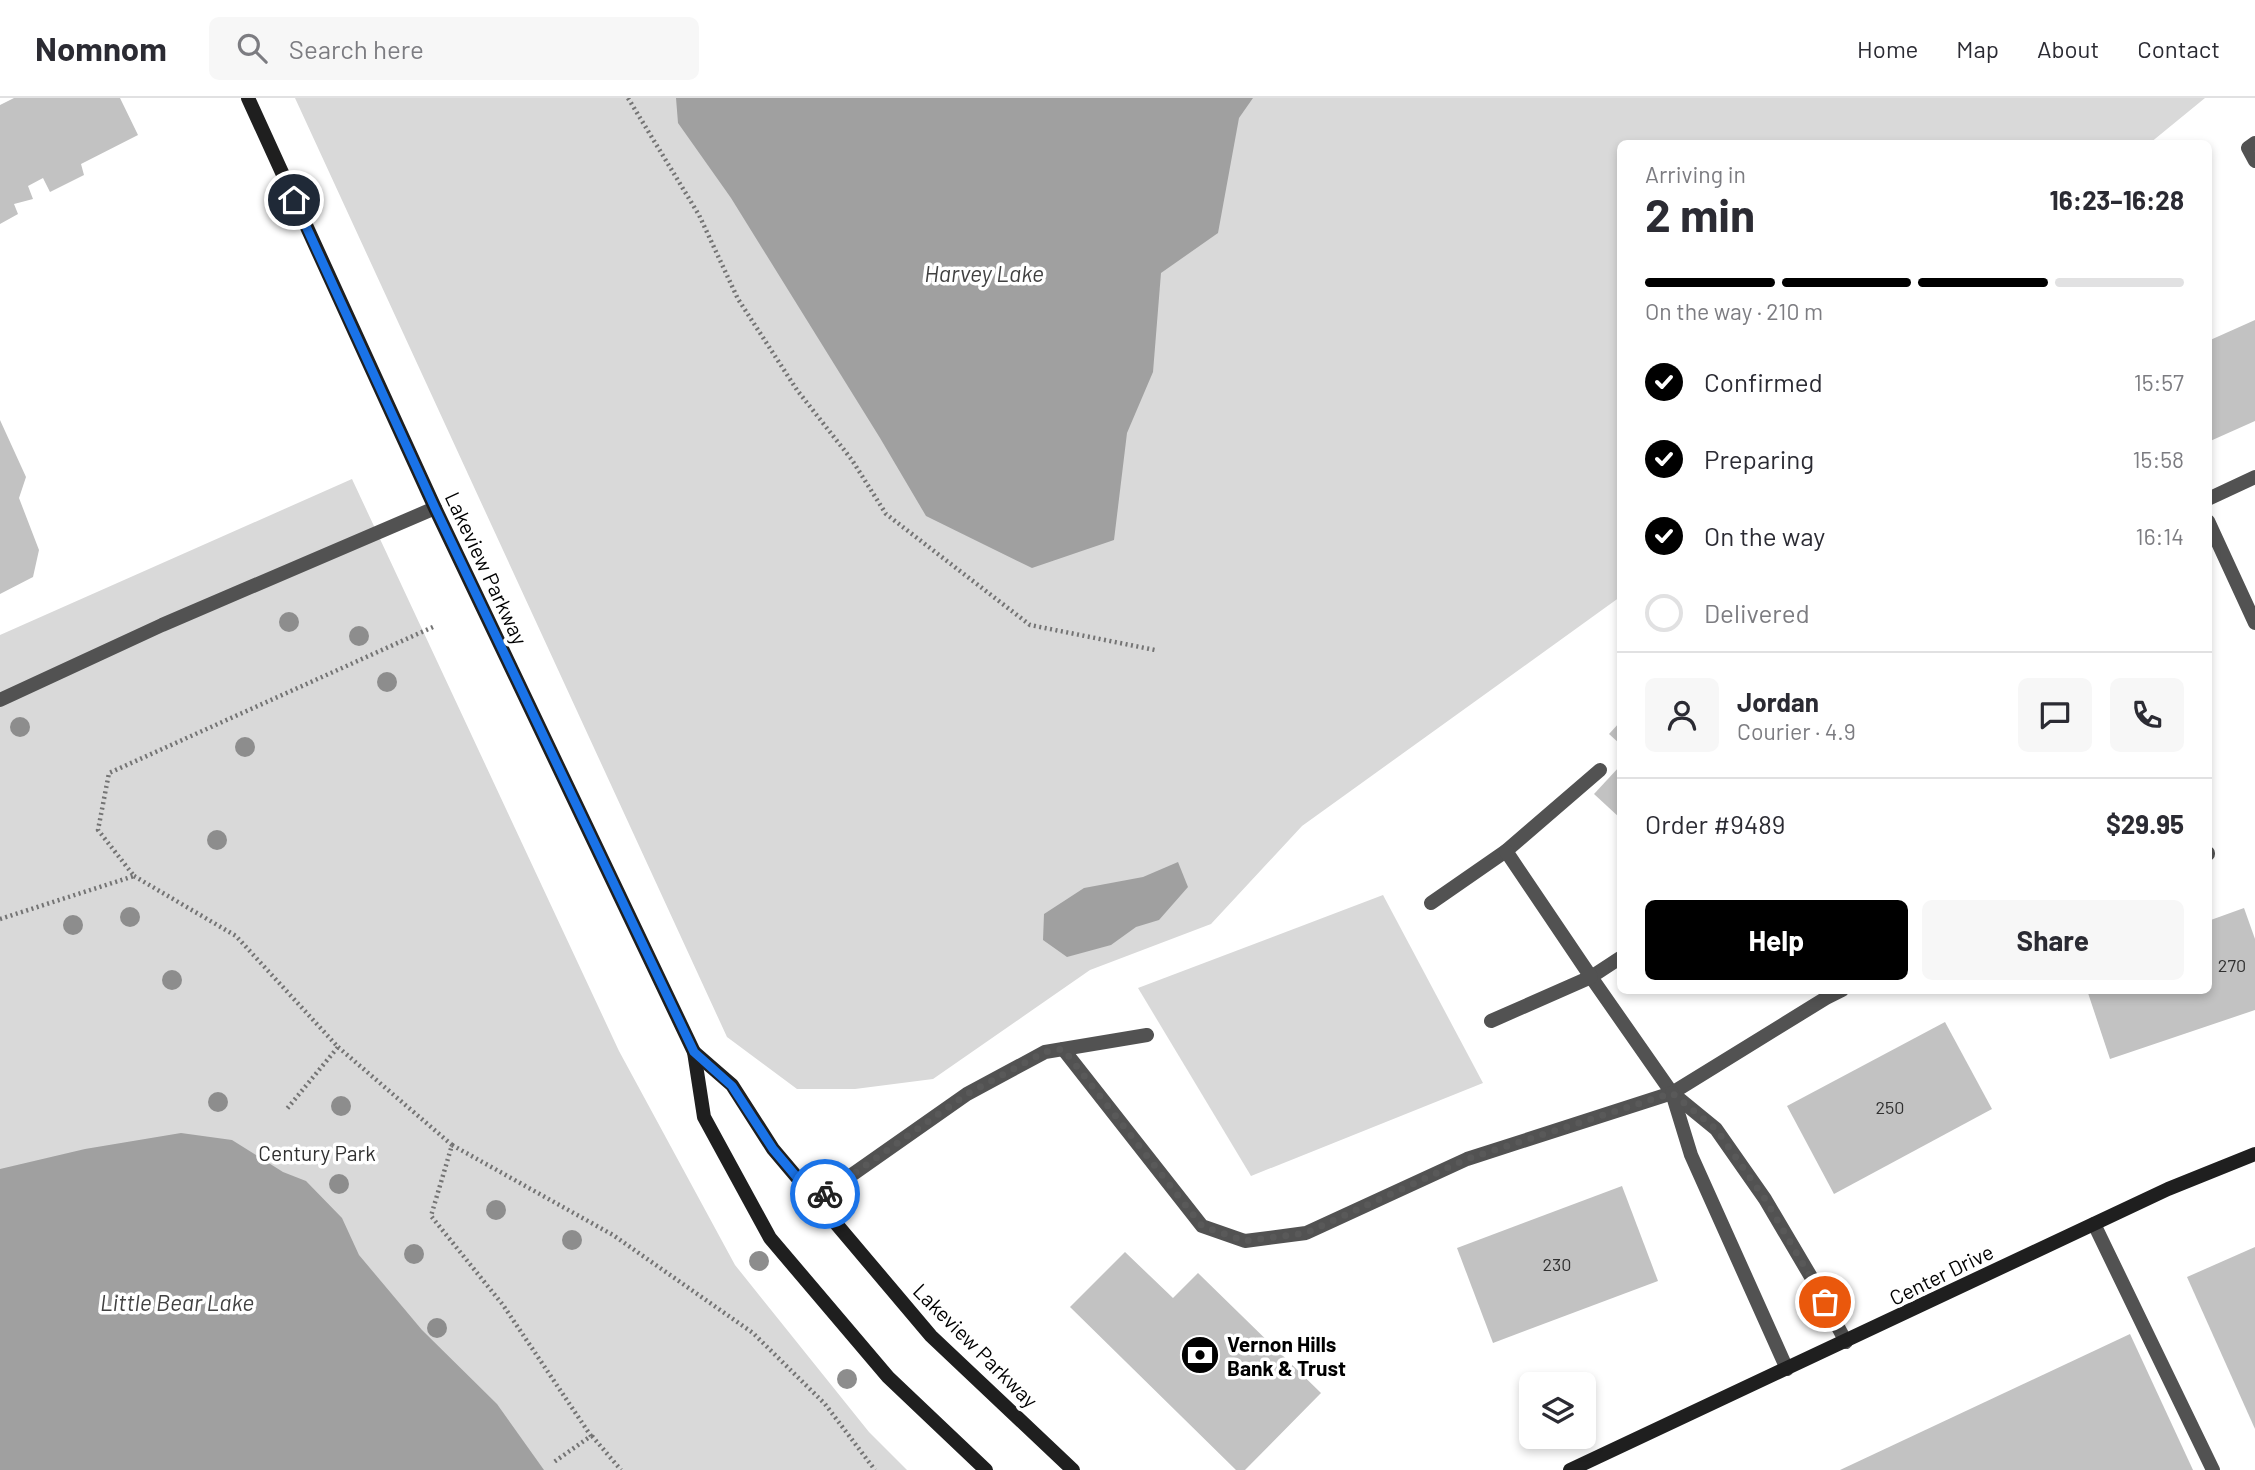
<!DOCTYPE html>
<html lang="en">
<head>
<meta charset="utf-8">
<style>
  :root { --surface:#fff; --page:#f7f7f7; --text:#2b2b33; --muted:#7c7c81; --line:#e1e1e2; --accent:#000 }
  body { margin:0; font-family:Barlow,sans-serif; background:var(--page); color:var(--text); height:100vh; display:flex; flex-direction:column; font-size:26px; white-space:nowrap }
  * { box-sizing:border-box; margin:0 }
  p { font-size:23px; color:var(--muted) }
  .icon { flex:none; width:38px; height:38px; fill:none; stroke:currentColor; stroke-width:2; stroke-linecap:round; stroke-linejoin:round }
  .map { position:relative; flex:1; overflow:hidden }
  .details { position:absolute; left:1617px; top:42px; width:595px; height:854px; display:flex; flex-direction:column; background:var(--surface); border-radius:10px; box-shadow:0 4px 10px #0003 }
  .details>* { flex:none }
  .fabs { position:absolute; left:1519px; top:1274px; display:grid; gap:14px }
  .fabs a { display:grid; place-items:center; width:77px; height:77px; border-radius:10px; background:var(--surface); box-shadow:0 4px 10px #0003; font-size:35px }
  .pin { position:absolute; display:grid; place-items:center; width:60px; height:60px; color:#fff; margin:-30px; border:4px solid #fff; border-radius:50%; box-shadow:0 2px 7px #0007 }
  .courier { position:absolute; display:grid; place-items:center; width:70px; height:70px; margin:-35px; border:5px solid #1a73e8; border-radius:50%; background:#fff; color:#222; box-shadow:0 2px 9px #0007 }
  .head em { font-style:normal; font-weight:700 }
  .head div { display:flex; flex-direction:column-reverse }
  .head { display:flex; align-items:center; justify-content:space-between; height:119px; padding:0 28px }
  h1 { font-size:46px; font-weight:700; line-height:52px }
  .bar { display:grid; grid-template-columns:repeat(4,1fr); gap:10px 7px; align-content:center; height:84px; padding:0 28px }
  .bar i { height:9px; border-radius:5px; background:var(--line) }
  .bar .on { background:var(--accent) }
  .bar p { grid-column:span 4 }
  .line { display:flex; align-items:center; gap:18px; padding:0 28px; border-top:2px solid var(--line) }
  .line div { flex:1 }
  .round { display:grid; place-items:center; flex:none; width:74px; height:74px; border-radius:10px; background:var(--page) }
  ol { padding:0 28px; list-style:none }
  li { display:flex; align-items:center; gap:21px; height:77px }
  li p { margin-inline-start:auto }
  li .icon { padding:7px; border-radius:50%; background:var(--accent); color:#fff; stroke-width:4 }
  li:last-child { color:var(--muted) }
  li i { width:38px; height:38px; border:4px solid var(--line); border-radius:50% }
  .primary-button { display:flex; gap:14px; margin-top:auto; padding:14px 28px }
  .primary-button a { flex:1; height:80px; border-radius:10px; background:var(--accent); color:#fff; font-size:28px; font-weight:700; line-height:80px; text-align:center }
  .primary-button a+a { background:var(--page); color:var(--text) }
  header { display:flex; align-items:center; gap:42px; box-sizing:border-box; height:98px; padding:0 35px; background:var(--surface); border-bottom:2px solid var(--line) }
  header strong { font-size:33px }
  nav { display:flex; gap:38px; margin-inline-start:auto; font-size:24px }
  .search { width:490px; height:63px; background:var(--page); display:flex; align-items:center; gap:18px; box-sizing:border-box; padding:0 24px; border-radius:10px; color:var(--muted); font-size:26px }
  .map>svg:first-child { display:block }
</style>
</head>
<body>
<header>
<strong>Nomnom</strong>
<div class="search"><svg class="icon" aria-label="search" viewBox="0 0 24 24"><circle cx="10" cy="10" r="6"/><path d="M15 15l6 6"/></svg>Search here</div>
<nav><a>Home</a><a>Map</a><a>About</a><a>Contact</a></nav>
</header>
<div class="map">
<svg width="2255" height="1372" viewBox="0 0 2255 1372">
  <rect width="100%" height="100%" fill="#fff"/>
  <!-- green -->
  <g fill="#d9d9d9">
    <polygon points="295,0 2205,0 2150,45 1620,46 1620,499 1302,728 1211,826 1090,872 933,981 855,991 797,991 727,939"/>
    <polygon points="352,381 619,953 735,1167 869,1334 907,1372 0,1372 0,537"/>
    <polygon points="1383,797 1483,985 1251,1078 1138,890"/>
  </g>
  <!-- water -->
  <g fill="#a0a0a0">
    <polygon points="676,0 1253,0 1239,20 1218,135 1161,175 1153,274 1127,335 1114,442 1032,470 926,418 880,340 731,100 678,25"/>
    <polygon points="1178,764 1188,789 1159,822 1136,829 1111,847 1067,859 1043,842 1044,816 1084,790 1143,779"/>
    <polygon points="181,1035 232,1042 283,1074 306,1083 342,1120 359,1157 422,1232 497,1306 544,1372 0,1372 0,1071 85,1051"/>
  </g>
  <!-- building -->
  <g fill="#c2c2c2">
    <polygon points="14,0 120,0 138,37 81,66 84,77 50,94 43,80 28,88 33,101 14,106 18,116 0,126 0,7"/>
    <polygon points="2255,222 2255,323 2208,344 2208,243"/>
    <polygon points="0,322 26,379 19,400 39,452 33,479 0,496"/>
    <polygon points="1620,624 1620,646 1609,636"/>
    <polygon points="1620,668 1620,720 1594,696"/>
    <polygon points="2244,810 2255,841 2255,912 2110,961 2087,892 2208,892 2208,823"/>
    <polygon points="1945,924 1992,1011 1834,1096 1787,1008"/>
    <polygon points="1622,1088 1658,1183 1493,1245 1457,1150"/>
    <polygon points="2255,1149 2255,1331 2187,1179"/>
    <polygon points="1125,1154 1173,1200 1198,1175 1321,1295 1245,1372 1236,1372 1070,1209"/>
    <polygon points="2130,1236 2193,1372 1840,1372"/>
  </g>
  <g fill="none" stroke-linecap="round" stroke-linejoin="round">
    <!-- path -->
    <g stroke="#747474" stroke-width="4.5" stroke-dasharray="2 3.5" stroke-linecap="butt">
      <polyline points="628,0 699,117 738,201 797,292 852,362 886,416 1030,527 1155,552"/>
      <polyline points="134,778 236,838 338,949 286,1012"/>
      <polyline points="0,821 134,778 98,732 109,675 433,529"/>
      <polyline points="338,949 452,1047 431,1118 503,1207 591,1338 554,1364"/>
      <polyline points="452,1047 613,1137 753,1235 825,1306 875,1372"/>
      <polyline points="592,1338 621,1372"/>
    </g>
    <!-- lane -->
    <g stroke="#525252" stroke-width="14">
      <polyline points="2255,45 2248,50 2255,63"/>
      <polyline points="2208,401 2255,379"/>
      <polyline points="2208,423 2255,525"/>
      <polyline points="2208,755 2208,756"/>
      <polyline points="1431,805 1506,753 1600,672"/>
      <polyline points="1620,860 1591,879 1672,995 1716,1031 1765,1101 1814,1184 1846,1244"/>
      <polyline points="1491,923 1591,879 1506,753"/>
      <polyline points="1063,951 1202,1128 1245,1143 1306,1135 1467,1061 1672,995 1826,900 1842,892"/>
      <polyline points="1672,995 1691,1057 1787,1271"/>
      <polyline points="816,1102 967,996 1045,954 1147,937"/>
      <polyline points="2094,1126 2213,1372"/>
    </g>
    <!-- street -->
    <polyline stroke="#525252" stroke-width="14" points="0,602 162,527 435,410"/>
    <!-- secondary -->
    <g stroke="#1f1f1f" stroke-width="14">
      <polyline points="248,0 435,410 694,954 704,1019 770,1140 888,1279 986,1372"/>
      <polyline points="694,954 732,987 773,1051 931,1238 1073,1372"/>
      <polyline points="1570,1372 2168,1091 2255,1056"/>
    </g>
  </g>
  <!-- trees -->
  <g fill="#8d8d8d">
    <circle cx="289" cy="524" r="10"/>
    <circle cx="359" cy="538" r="10"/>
    <circle cx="387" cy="584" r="10"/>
    <circle cx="20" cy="629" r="10"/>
    <circle cx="245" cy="649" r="10"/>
    <circle cx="217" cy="742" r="10"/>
    <circle cx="130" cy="819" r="10"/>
    <circle cx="73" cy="827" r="10"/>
    <circle cx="172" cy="882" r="10"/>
    <circle cx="218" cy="1004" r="10"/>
    <circle cx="341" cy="1008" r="10"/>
    <circle cx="339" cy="1086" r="10"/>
    <circle cx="496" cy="1112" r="10"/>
    <circle cx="572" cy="1142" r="10"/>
    <circle cx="414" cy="1156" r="10"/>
    <circle cx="759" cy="1163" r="10"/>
    <circle cx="437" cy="1230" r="10"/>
    <circle cx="847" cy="1281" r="10"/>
  </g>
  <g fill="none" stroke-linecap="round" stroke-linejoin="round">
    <!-- done -->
    <polyline stroke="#595959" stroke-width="7" stroke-dasharray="0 12.6" points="825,1096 967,996 1045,954 1063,951 1202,1128 1245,1143 1306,1135 1467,1061 1672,995 1716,1031 1765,1101 1825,1204"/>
    <!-- route -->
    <polyline stroke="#1a73e8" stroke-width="9" points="294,102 435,410 694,954 732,988 773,1051 816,1102 825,1096"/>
  </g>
  <!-- icons -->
  <defs>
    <g id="bank-disc" transform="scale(2.0125)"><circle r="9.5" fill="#000" stroke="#fff"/><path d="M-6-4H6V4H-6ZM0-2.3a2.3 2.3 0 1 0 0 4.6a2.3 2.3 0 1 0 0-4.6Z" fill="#fff"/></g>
  </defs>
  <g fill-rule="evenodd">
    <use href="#bank-disc" x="1200" y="1257"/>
  </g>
  <g text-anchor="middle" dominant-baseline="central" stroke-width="7" stroke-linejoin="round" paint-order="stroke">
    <!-- number labels -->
    <g font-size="18" fill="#303030">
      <text x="2232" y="867">270</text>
      <text x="1890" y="1009">250</text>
      <text x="1557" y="1166">230</text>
    </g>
    <!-- street labels -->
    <g font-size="21" fill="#000" stroke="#fff">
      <text transform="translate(487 470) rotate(65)">Lakeview Parkway</text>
      <text transform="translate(1941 1176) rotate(-26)">Center Drive</text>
      <text transform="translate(976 1247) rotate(45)">Lakeview Parkway</text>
    </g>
    <!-- park labels -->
    <g font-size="21" fill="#303030" stroke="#fff">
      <text x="317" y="1054">Century Park</text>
    </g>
    <!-- poi labels -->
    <g font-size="21" font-weight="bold" fill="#000" stroke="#fff" text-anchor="start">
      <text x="1227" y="1245">Vernon Hills<tspan x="1227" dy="24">Bank &amp; Trust</tspan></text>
    </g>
    <!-- water labels -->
    <g font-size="23" font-style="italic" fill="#414141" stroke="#fff">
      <text x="984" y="175">Harvey Lake</text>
      <text x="177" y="1204">Little Bear Lake</text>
    </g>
  </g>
</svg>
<div class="fabs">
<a><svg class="icon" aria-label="layers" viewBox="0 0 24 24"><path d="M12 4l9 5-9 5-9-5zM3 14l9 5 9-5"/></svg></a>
</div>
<div class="pin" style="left:1825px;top:1204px;background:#ea580c"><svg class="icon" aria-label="bag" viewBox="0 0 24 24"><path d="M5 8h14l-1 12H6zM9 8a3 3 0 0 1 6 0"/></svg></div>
<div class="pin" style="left:294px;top:102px;background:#1f2937"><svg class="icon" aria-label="home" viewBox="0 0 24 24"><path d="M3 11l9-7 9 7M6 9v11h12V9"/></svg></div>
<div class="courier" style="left:825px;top:1096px"><svg class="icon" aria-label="bike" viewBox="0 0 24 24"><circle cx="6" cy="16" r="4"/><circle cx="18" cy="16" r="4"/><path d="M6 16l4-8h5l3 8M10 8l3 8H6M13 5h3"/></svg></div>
<section class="details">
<div class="head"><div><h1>2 min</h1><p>Arriving in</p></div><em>16:23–16:28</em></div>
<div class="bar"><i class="on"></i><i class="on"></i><i class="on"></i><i></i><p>On the way · 210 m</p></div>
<ol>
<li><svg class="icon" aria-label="check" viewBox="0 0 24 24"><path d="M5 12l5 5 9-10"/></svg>Confirmed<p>15:57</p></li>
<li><svg class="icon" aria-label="check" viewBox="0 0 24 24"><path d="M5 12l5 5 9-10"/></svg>Preparing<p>15:58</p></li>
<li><svg class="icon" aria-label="check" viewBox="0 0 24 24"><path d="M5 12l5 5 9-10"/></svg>On the way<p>16:14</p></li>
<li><i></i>Delivered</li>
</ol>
<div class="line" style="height:126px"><a class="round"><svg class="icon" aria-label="person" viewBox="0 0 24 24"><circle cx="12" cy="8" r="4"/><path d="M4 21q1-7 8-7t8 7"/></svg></a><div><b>Jordan</b><p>Courier · 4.9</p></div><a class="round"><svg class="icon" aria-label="chat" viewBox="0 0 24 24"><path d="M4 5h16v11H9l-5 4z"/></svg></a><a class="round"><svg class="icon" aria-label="phone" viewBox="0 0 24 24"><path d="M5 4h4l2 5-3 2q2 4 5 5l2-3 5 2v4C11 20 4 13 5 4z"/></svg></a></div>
<div class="line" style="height:91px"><div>Order #9489</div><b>$29.95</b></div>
<div class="primary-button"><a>Help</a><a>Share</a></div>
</section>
</div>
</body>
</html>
